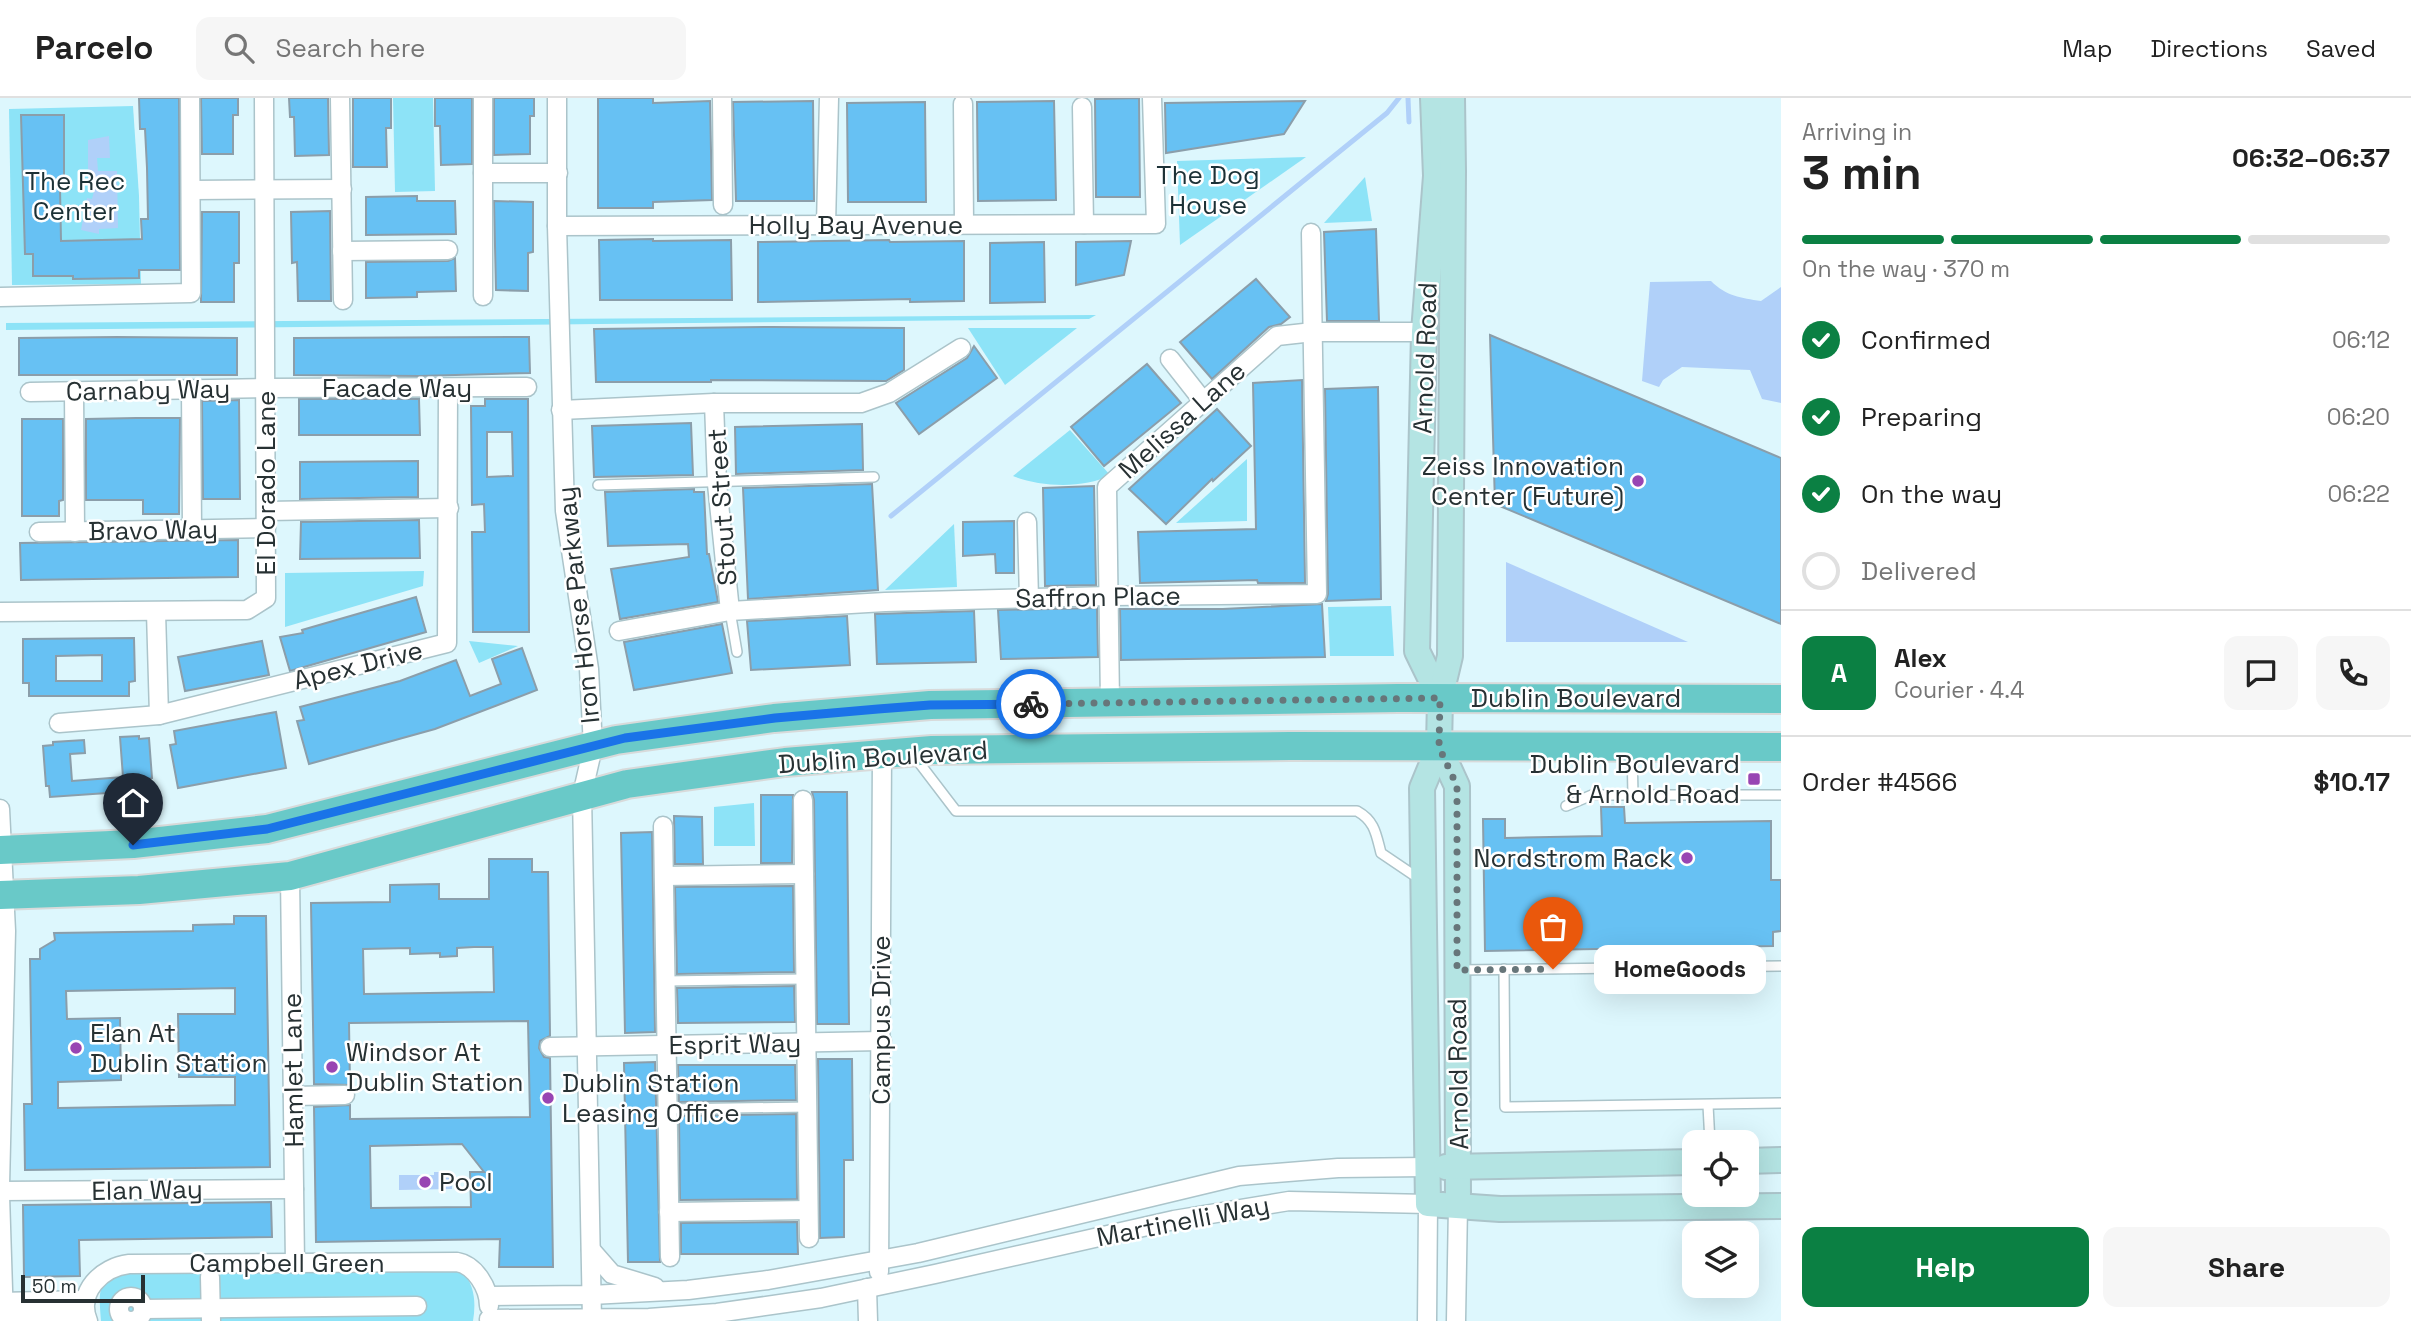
<!DOCTYPE html>
<html lang="en">
<head>
<meta charset="utf-8">
<style>
  :root { --surface:#fff; --page:#f6f6f6; --text:#222; --muted:#767676; --line:#e0e0e0; --accent:#0b8043 }
  body { margin:0; font-family:"Space Grotesk",sans-serif; background:var(--page); color:var(--text); height:100vh; display:flex; flex-direction:column; font-size:26px; white-space:nowrap }
  * { box-sizing:border-box; margin:0 }
  p { font-size:23px; color:var(--muted) }
  .icon { flex:none; width:38px; height:38px; fill:none; stroke:currentColor; stroke-width:2; stroke-linecap:round; stroke-linejoin:round }
  .map { position:relative; flex:1; overflow:hidden }
  .side { display:flex; flex-direction:column; background:var(--surface); width:630px }
  .side>* { flex:none }
  .fabs { position:absolute; left:1682px; top:1032px; display:grid; gap:14px }
  .fabs a { display:grid; place-items:center; width:77px; height:77px; border-radius:14px; background:var(--surface); box-shadow:0 7px 28px #0002; font-size:35px }
  .scale { position:absolute; left:21px; bottom:18px; width:124px; box-sizing:border-box; padding-left:7px; border:4px solid #273133; border-top:0; font-size:19px; line-height:24px; white-space:nowrap; color:#273133; -webkit-text-stroke:5px #fff; paint-order:stroke }
  .pin { position:absolute; display:grid; place-items:center; width:60px; height:60px; color:#fff; margin:-72px -30px; border-radius:50% 50% 50% 0; rotate:-45deg; box-shadow:0 0 7px #0007 }
  .pin .icon { rotate:45deg }
  .courier { position:absolute; display:grid; place-items:center; width:70px; height:70px; margin:-35px; border:5px solid #1a73e8; border-radius:50%; background:#fff; color:#222; box-shadow:0 2px 9px #0007 }
  .bubble { position:absolute; height:49px; border-radius:14px; background:var(--surface); box-shadow:0 7px 28px #0002; font-size:23px; font-weight:600; line-height:49px; text-align:center }
  .summary em { font-style:normal; font-weight:600 }
  .summary div { display:flex; flex-direction:column-reverse }
  .summary { display:flex; align-items:center; justify-content:space-between; height:119px; padding:0 21px }
  h1 { font-size:46px; font-weight:600; line-height:52px }
  .bar { display:grid; grid-template-columns:repeat(4,1fr); gap:10px 7px; align-content:center; height:84px; padding:0 21px }
  .bar i { height:9px; border-radius:5px; background:var(--line) }
  .bar .selected { background:var(--accent) }
  .bar p { grid-column:span 4 }
  .line { display:flex; align-items:center; gap:18px; padding:0 21px; border-top:2px solid var(--line) }
  .line div { flex:1 }
  .round { display:grid; place-items:center; flex:none; width:74px; height:74px; border-radius:14px; background:var(--page) }
  ol { padding:0 21px; list-style:none }
  li { display:flex; align-items:center; gap:21px; height:77px }
  li p { margin-inline-start:auto }
  li .icon { padding:7px; border-radius:50%; background:var(--accent); color:#fff; stroke-width:4 }
  li:last-child { color:var(--muted) }
  li i { width:38px; height:38px; border:4px solid var(--line); border-radius:50% }
  .primary-button { display:flex; gap:14px; margin-top:auto; padding:14px 21px }
  .primary-button a { flex:1; height:80px; border-radius:14px; background:var(--accent); color:#fff; font-size:28px; font-weight:600; line-height:80px; text-align:center }
  .primary-button a+a { background:var(--page); color:var(--text) }
  header { display:flex; align-items:center; gap:42px; box-sizing:border-box; height:98px; padding:0 35px; background:var(--surface); border-bottom:2px solid var(--line) }
  header strong { font-size:33px }
  nav { display:flex; gap:38px; margin-inline-start:auto; font-size:24px }
  .search { width:490px; height:63px; background:var(--page); display:flex; align-items:center; gap:18px; box-sizing:border-box; padding:0 24px; border-radius:14px; color:var(--muted); font-size:26px }
  main { display:flex; flex:1; min-height:0 }
  .map>svg:first-child { display:block }
</style>
</head>
<body>
<header>
<strong>Parcelo</strong>
<div class="search"><svg class="icon" aria-label="search" viewBox="0 0 24 24"><circle cx="10" cy="10" r="6"/><path d="M15 15l6 6"/></svg>Search here</div>
<nav><a>Map</a><a>Directions</a><a>Saved</a></nav>
</header>
<main>
<div class="map">
<svg width="1781" height="1223" viewBox="0 0 1781 1223">
  <rect width="100%" height="100%" fill="#ddf7fd"/>
  <!-- green -->
  <g fill="#8de3f7">
    <polygon points="393,0 433,0 435,93 395,94"/>
    <polygon points="133,8 139,98 141,186 12,187 9,11"/>
    <polygon points="1306,59 1180,147 1177,63"/>
    <polygon points="1365,79 1372,123 1324,125"/>
    <polygon points="1096,217 1089,221 6,232 6,225"/>
    <polygon points="968,230 1077,230 1005,287"/>
    <path d="M1070 332 1110 377C1084 391 1040 389 1013 378Z"/>
    <polygon points="1247,361 1247,423 1176,425"/>
    <polygon points="954,426 957,489 885,492"/>
    <polygon points="424,473 423,488 285,529 285,475"/>
    <polygon points="1391,508 1394,558 1330,558 1328,509"/>
    <polygon points="469,543 518,548 479,565"/>
    <polygon points="754,705 755,748 714,748 714,709"/>
    <path d="M438 1171 462 1173C475 1187 476 1205 473 1223H101C98 1186 98 1182 134 1172L137 1175 435 1173Z"/>
  </g>
  <!-- water -->
  <g fill="#b0d0f9">
    <polygon points="109,38 110,60 97,60 98,73 117,73 118,130 99,131 99,136 81,132 87,100 92,101 96,86 88,85 88,42"/>
    <path d="M1711 183C1726 198 1741 200 1761 203L1781 189V305L1762 301 1750 272 1682 269 1663 282 1659 289 1642 283 1650 184Z"/>
    <polygon points="1506,464 1688,544 1506,544"/>
    <polygon points="434,1074 446,1074 446,1077 452,1077 452,1091 399,1092 399,1077 434,1077"/>
  </g>
  <g fill="none" stroke-linecap="round" stroke-linejoin="round">
    <!-- stream -->
    <g stroke="#b0d0f9" stroke-width="5">
      <polyline points="1408,0 1409,24"/>
      <polyline points="891,418 1387,15 1399,0"/>
    </g>
  </g>
  <!-- building -->
  <g fill="#67c1f3" stroke="#8b9eaa" stroke-width="2" fill-rule="evenodd">
    <polygon points="139,0 179,0 180,172 139,172 139,180 73,181 73,178 33,178 33,156 25,156 21,17 64,17 64,90 60,90 61,143 142,141 141,121 148,121 147,70 145,31 140,31"/>
    <polygon points="201,0 238,0 238,17 233,17 233,56 202,56"/>
    <polygon points="289,0 328,0 329,57 295,58 294,19 290,19"/>
    <polygon points="353,0 391,0 391,30 386,30 387,69 353,69"/>
    <polygon points="435,0 472,0 472,66 441,67 440,28 435,28"/>
    <polygon points="494,0 534,0 534,18 530,18 530,56 494,57"/>
    <polygon points="598,0 653,0 653,5 710,3 712,102 653,104 653,110 598,110"/>
    <polygon points="1139,0 1140,99 1096,99 1095,1"/>
    <polygon points="813,3 814,103 736,103 733,4"/>
    <polygon points="1054,3 1056,102 978,103 977,4"/>
    <polygon points="1305,3 1284,36 1166,55 1165,5"/>
    <polygon points="925,4 926,104 848,104 847,5"/>
    <polygon points="417,98 417,103 455,103 456,136 366,137 366,99"/>
    <polygon points="494,103 533,104 533,154 528,155 528,193 496,192"/>
    <polygon points="330,113 331,203 298,203 297,164 292,165 291,114"/>
    <polygon points="202,114 239,114 239,165 234,165 234,204 201,204"/>
    <polygon points="1376,131 1379,223 1327,223 1324,134"/>
    <polygon points="653,141 653,143 731,142 732,202 600,202 599,142"/>
    <polygon points="889,142 890,144 964,143 964,203 910,204 910,201 758,204 758,144"/>
    <polygon points="1131,143 1124,177 1076,187 1076,144"/>
    <polygon points="1044,144 1045,204 990,205 990,145"/>
    <polygon points="455,160 456,193 417,194 417,199 366,200 366,164 448,163"/>
    <polygon points="1256,181 1290,219 1281,226 1269,229 1212,281 1180,244"/>
    <polygon points="773,229 904,230 904,272 886,283 711,282 711,284 596,284 594,231"/>
    <polygon points="1490,237 1781,360 1781,526 1495,406"/>
    <polygon points="117,239 237,240 237,277 19,277 19,240"/>
    <polygon points="529,239 530,275 419,278 294,277 294,240"/>
    <polygon points="974,248 997,280 919,336 896,305 967,260"/>
    <polygon points="1147,266 1181,305 1104,368 1071,329"/>
    <polygon points="1302,282 1305,485 1258,485 1257,482 1140,485 1138,434 1256,431 1253,285"/>
    <polygon points="1378,289 1381,501 1326,503 1328,496 1325,291"/>
    <polygon points="299,301 419,301 420,337 299,337"/>
    <path d="M485 301H528L529 534H473L472 434H485L484 406 472 407 471 308H485ZM487 334H512L513 378 487 379Z"/>
    <polygon points="239,302 240,401 203,401 202,303"/>
    <polygon points="1217,311 1251,348 1213,383 1212,381 1166,426 1129,391"/>
    <polygon points="136,320 180,320 179,416 143,416 143,402 86,402 86,321"/>
    <polygon points="22,321 63,321 63,402 59,403 59,418 22,418"/>
    <polygon points="691,325 693,377 594,379 592,328"/>
    <polygon points="862,326 863,372 736,376 735,329"/>
    <polygon points="418,363 418,399 300,401 300,364"/>
    <polygon points="872,386 878,492 748,501 743,390"/>
    <polygon points="1094,388 1096,487 1045,488 1043,390"/>
    <polygon points="694,391 694,394 704,394 707,456 709,456 718,504 620,521 611,471 689,459 688,446 608,448 605,394"/>
    <polygon points="419,422 420,460 300,461 301,424"/>
    <polygon points="1014,423 1014,475 996,475 995,456 963,458 963,424"/>
    <polygon points="238,442 238,479 21,482 20,445"/>
    <polygon points="416,499 426,534 290,573 280,539 303,535 302,532"/>
    <polygon points="1322,506 1325,559 1121,562 1120,511 1223,511"/>
    <polygon points="1097,510 1098,559 1001,561 998,512"/>
    <polygon points="974,513 976,564 877,566 875,516"/>
    <polygon points="847,518 850,567 751,572 747,523"/>
    <polygon points="722,526 732,575 634,592 624,544"/>
    <path d="M134 540 135 583 129 584V598H29V585H23V541ZM102 557V583H56V558Z"/>
    <polygon points="262,543 269,577 185,593 178,559"/>
    <polygon points="522,550 537,592 435,631 309,666 297,623 304,622 300,609 400,583 456,562 470,598 501,586 492,561"/>
    <polygon points="276,614 286,670 178,690 170,647 176,646 174,633"/>
    <polygon points="139,638 139,641 149,640 152,680 149,681 150,692 50,699 49,688 46,688 43,648 53,647 53,644 84,642 85,655 70,656 72,683 123,679 120,639"/>
    <polygon points="812,694 847,694 849,926 817,926 814,702"/>
    <polygon points="761,697 793,697 792,765 761,765"/>
    <polygon points="1601,709 1624,709 1625,725 1771,723 1771,782 1781,782 1781,833 1773,834 1773,848 1485,853 1483,721 1505,721 1505,740 1602,738"/>
    <polygon points="674,718 702,719 703,766 675,766"/>
    <polygon points="652,734 655,934 625,935 621,735"/>
    <path d="M489 761H532V774H548L550 938 540 943 539 950 544 959 550 960 553 1169H499L500 1141 316 1144 314 1009 350 1007V1021L530 1019 528 923 349 925 350 987 314 986 311 805 390 804V787L439 786V801H489ZM474 849H493L494 894 364 896 363 851 410 850V856L440 855V859L457 858V850ZM462 1046 484 1074H470L471 1109 371 1110 370 1048Z"/>
    <polygon points="793,788 794,874 677,876 675,789"/>
    <path d="M234 818H266L270 1069 25 1072 24 1006H32L30 861H40V851L55 842 54 835 193 833V827L234 826ZM235 890V916H178L179 979H235V1007L58 1010V984L121 982 120 920 67 921 66 893Z"/>
    <polygon points="794,888 795,924 678,925 677,890"/>
    <polygon points="818,961 852,961 853,1062 844,1062 844,1139 820,1140"/>
    <polygon points="655,964 660,1164 628,1164 624,965"/>
    <polygon points="678,967 795,967 796,1002 679,1004"/>
    <polygon points="796,1016 797,1101 680,1102 679,1018"/>
    <polygon points="271,1104 272,1139 79,1142 80,1178 24,1179 23,1107"/>
    <polygon points="797,1124 798,1156 681,1156 681,1125"/>
  </g>
  <g fill="none" stroke-linecap="round" stroke-linejoin="round">
    <!-- lane casing -->
    <g stroke="#abc4ca" stroke-width="12">
      <g id="lane">
        <polyline points="598,387 874,379"/>
        <polyline points="730,513 737,554"/>
        <polyline points="1632,651 1633,697 1781,697"/>
        <path d="M914 658 956 713H1357C1375 723 1376 736 1381 755L1418 780"/>
        <polyline points="1566,708 1592,697 1633,697"/>
        <polyline points="1504,871 1505,1009 1781,1005"/>
        <polyline points="1458,872 1781,868"/>
        <polyline points="666,883 805,881"/>
        <polyline points="1708,1007 1710,1045"/>
        <polyline points="668,1011 807,1009"/>
      </g>
    </g>
    <!-- street casing -->
    <g stroke="#abc4ca" stroke-width="21">
      <g id="street">
        <polyline points="340,0 343,202"/>
        <polyline points="557,0 557,128 565,413 589,571 593,649 582,697 592,1223"/>
        <polyline points="722,0 723,107"/>
        <polyline points="963,6 964,126"/>
        <polyline points="1082,9 1084,126"/>
        <polyline points="483,75 558,75"/>
        <polyline points="191,92 342,91"/>
        <polyline points="826,127 829,0"/>
        <polyline points="557,128 1156,126 1152,0"/>
        <polyline points="342,153 448,152"/>
        <polyline points="483,198 483,0"/>
        <polyline points="0,199 191,195 190,0"/>
        <polyline points="1170,261 1203,303"/>
        <polyline points="191,291 192,431"/>
        <polyline points="74,293 75,434"/>
        <polyline points="30,294 266,290 527,289"/>
        <polyline points="714,305 717,386 730,513"/>
        <polyline points="561,312 714,305 861,305 889,295 961,250"/>
        <polyline points="267,413 449,410"/>
        <polyline points="1027,424 1029,501"/>
        <polyline points="39,434 266,430"/>
        <polyline points="0,514 247,512 266,500 264,0"/>
        <polyline points="156,514 159,617"/>
        <polyline points="619,533 730,513 885,504 1109,498 1317,496 1311,135"/>
        <polyline points="1110,604 1107,389 1277,238 1313,234 1424,234"/>
        <polyline points="59,625 159,617 447,545 448,290"/>
        <polyline points="803,702 809,1140"/>
        <polyline points="0,711 6,833 0,1088"/>
        <polyline points="663,728 670,1159"/>
        <polyline points="290,778 295,1166"/>
        <polyline points="664,778 804,776"/>
        <polyline points="550,949 882,943"/>
        <polyline points="293,998 345,997"/>
        <polyline points="0,1093 294,1091"/>
        <polyline points="0,1097 4,1223"/>
        <polyline points="669,1114 808,1112"/>
        <polyline points="591,1152 612,1176 655,1189"/>
        <polyline points="879,1174 882,656"/>
        <polyline points="210,1179 211,1223"/>
        <polyline points="867,1190 868,1223"/>
        <polyline points="489,1198 591,1197 688,1192 768,1182 918,1155 1239,1078 1338,1070 1427,1069"/>
        <circle cx="131" cy="1211" r="12"/>
        <polyline points="0,1204 86,1202"/>
        <polyline points="143,1211 417,1208"/>
        <polyline points="0,1219 86,1218"/>
        <polyline points="489,1221 649,1220 717,1215 821,1200 935,1176 1174,1122 1289,1103 1428,1106 1427,1223"/>
        <path d="M88 1223C76 1194 102 1169 129 1166L457 1164C475 1167 489 1190 489 1208"/>
        <polyline points="1456,1223 1458,1107"/>
      </g>
    </g>
    <!-- secondary casing -->
    <g stroke="#abc4ca" stroke-width="28">
      <g id="secondary">
        <polyline points="1433,0 1436,78 1424,234 1417,553 1440,600"/>
        <polyline points="1452,0 1453,73 1450,558 1440,600 1439,649 1422,690 1428,1106 1500,1111 1781,1108"/>
        <polyline points="1439,649 1457,688 1458,1107"/>
        <polyline points="1746,1063 1781,1062"/>
        <polyline points="1446,1069 1694,1064"/>
      </g>
    </g>
    <!-- primary casing -->
    <g stroke="#d8dada" stroke-width="32">
      <g id="primary">
        <polyline points="0,752 133,746 267,731 616,642 774,620 930,607 1398,600 1781,601"/>
        <polyline points="0,797 139,792 290,778 627,686 785,664 932,652 1290,648 1781,649"/>
      </g>
    </g>
    <!-- lane -->
    <use href="#lane" stroke="#fff" stroke-width="9"/>
    <!-- street -->
    <use href="#street" stroke="#fff" stroke-width="18"/>
    <!-- secondary -->
    <use href="#secondary" stroke="#b4e4e3" stroke-width="24"/>
    <!-- primary -->
    <use href="#primary" stroke="#69c9c8" stroke-width="28"/>
  </g>
  <g fill="none" stroke-linecap="round" stroke-linejoin="round">
    <!-- done -->
    <polyline stroke="#67767a" stroke-width="7" stroke-dasharray="0 12.6" points="1031,606 1440,600 1439,649 1457,688 1457,872 1553,871"/>
    <!-- route -->
    <polyline stroke="#1a73e8" stroke-width="9" points="133,747 267,731 625,640 775,620 878,611 930,607 1031,606"/>
  </g>
  <!-- markers -->
  <g fill="#9845b3" stroke="#fff" stroke-width="2.5">
    <circle cx="1638" cy="383" r="7"/>
    <rect x="1747" y="674" width="14" height="14" rx="3.5"/>
    <circle cx="1687" cy="760" r="7"/>
    <circle cx="76" cy="950" r="7"/>
    <circle cx="332" cy="969" r="7"/>
    <circle cx="548" cy="1000" r="7"/>
    <circle cx="425" cy="1084" r="7"/>
  </g>
  <g text-anchor="middle" dominant-baseline="central" stroke-width="5" stroke-linejoin="round" paint-order="stroke">
    <!-- park labels -->
    <g font-size="26" fill="#1c3136" stroke="#fff">
      <text x="1208" y="77">The Dog<tspan x="1208" dy="30">House</tspan></text>
      <text x="75" y="83">The Rec<tspan x="75" dy="30">Center</tspan></text>
    </g>
    <!-- street labels -->
    <g font-size="26" fill="#273133" stroke="#fff">
      <text x="856" y="127">Holly Bay Avenue</text>
      <text transform="translate(1425 260) rotate(-88)">Arnold Road</text>
      <text x="397" y="290">Facade Way</text>
      <text transform="translate(148 292) rotate(-1)">Carnaby Way</text>
      <text transform="translate(1182 322) rotate(-42)">Melissa Lane</text>
      <text transform="translate(266 385) rotate(-90)">El Dorado Lane</text>
      <text transform="translate(722 409) rotate(-94)">Stout Street</text>
      <text transform="translate(153 432) rotate(-1)">Bravo Way</text>
      <text transform="translate(1098 499) rotate(-1)">Saffron Place</text>
      <text transform="translate(578 507) rotate(-96)">Iron Horse Parkway</text>
      <text transform="translate(358 567) rotate(-14)">Apex Drive</text>
      <text x="1576" y="600">Dublin Boulevard</text>
      <text transform="translate(883 659) rotate(-4)">Dublin Boulevard</text>
      <text transform="translate(881 922) rotate(-90)">Campus Drive</text>
      <text transform="translate(735 946) rotate(-1)">Esprit Way</text>
      <text transform="translate(293 972) rotate(-91)">Hamlet Lane</text>
      <text transform="translate(1458 976) rotate(-91)">Arnold Road</text>
      <text transform="translate(147 1092) rotate(-1)">Elan Way</text>
      <text transform="translate(1183 1123) rotate(-11)">Martinelli Way</text>
      <text x="287" y="1165">Campbell Green</text>
    </g>
    <!-- poi labels -->
    <g font-size="26" fill="#273133" stroke="#fff" text-anchor="start">
      <text x="1624" y="368" text-anchor="end">Zeiss Innovation<tspan x="1624" dy="30">Center (Future)</tspan></text>
      <text x="1740" y="666" text-anchor="end">Dublin Boulevard<tspan x="1740" dy="30">&amp; Arnold Road</tspan></text>
      <text x="1673" y="760" text-anchor="end">Nordstrom Rack</text>
      <text x="90" y="935">Elan At<tspan x="90" dy="30">Dublin Station</tspan></text>
      <text x="346" y="954">Windsor At<tspan x="346" dy="30">Dublin Station</tspan></text>
      <text x="562" y="985">Dublin Station<tspan x="562" dy="30">Leasing Office</tspan></text>
      <text x="439" y="1084">Pool</text>
    </g>
  </g>
</svg>
<div class="fabs">
<a><svg class="icon" aria-label="locate" viewBox="0 0 24 24"><circle cx="12" cy="12" r="6"/><path d="M12 2v4M12 18v4M2 12h4M18 12h4"/></svg></a>
<a><svg class="icon" aria-label="layers" viewBox="0 0 24 24"><path d="M12 4l9 5-9 5-9-5zM3 14l9 5 9-5"/></svg></a>
</div>
<div class="scale">50 m</div>
<div class="pin" style="left:1553px;top:871px;background:#ea580c"><svg class="icon" aria-label="bag" viewBox="0 0 24 24"><path d="M5 8h14l-1 12H6zM9 8a3 3 0 0 1 6 0"/></svg></div>
<div class="pin" style="left:133px;top:747px;background:#1f2937"><svg class="icon" aria-label="home" viewBox="0 0 24 24"><path d="M3 11l9-7 9 7M6 9v11h12V9"/></svg></div>
<div class="courier" style="left:1031px;top:606px"><svg class="icon" aria-label="bike" viewBox="0 0 24 24"><circle cx="6" cy="16" r="4"/><circle cx="18" cy="16" r="4"/><path d="M6 16l4-8h5l3 8M10 8l3 8H6M13 5h3"/></svg></div>
<div class="bubble" style="left:1594px;top:847px;width:172px">HomeGoods</div>
</div>
<section class="side">
<div class="summary"><div><h1>3 min</h1><p>Arriving in</p></div><em>06:32–06:37</em></div>
<div class="bar"><i class="selected"></i><i class="selected"></i><i class="selected"></i><i></i><p>On the way · 370 m</p></div>
<ol>
<li><svg class="icon" aria-label="check" viewBox="0 0 24 24"><path d="M5 12l5 5 9-10"/></svg>Confirmed<p>06:12</p></li>
<li><svg class="icon" aria-label="check" viewBox="0 0 24 24"><path d="M5 12l5 5 9-10"/></svg>Preparing<p>06:20</p></li>
<li><svg class="icon" aria-label="check" viewBox="0 0 24 24"><path d="M5 12l5 5 9-10"/></svg>On the way<p>06:22</p></li>
<li><i></i>Delivered</li>
</ol>
<div class="line" style="height:126px"><b class="round" style="background:var(--accent);color:#fff">A</b><div><b>Alex</b><p>Courier · 4.4</p></div><a class="round"><svg class="icon" aria-label="chat" viewBox="0 0 24 24"><path d="M4 5h16v11H9l-5 4z"/></svg></a><a class="round"><svg class="icon" aria-label="phone" viewBox="0 0 24 24"><path d="M5 4h4l2 5-3 2q2 4 5 5l2-3 5 2v4C11 20 4 13 5 4z"/></svg></a></div>
<div class="line" style="height:91px"><div>Order #4566</div><b>$10.17</b></div>
<div class="primary-button"><a>Help</a><a>Share</a></div>
</section>
</main>
</body>
</html>
